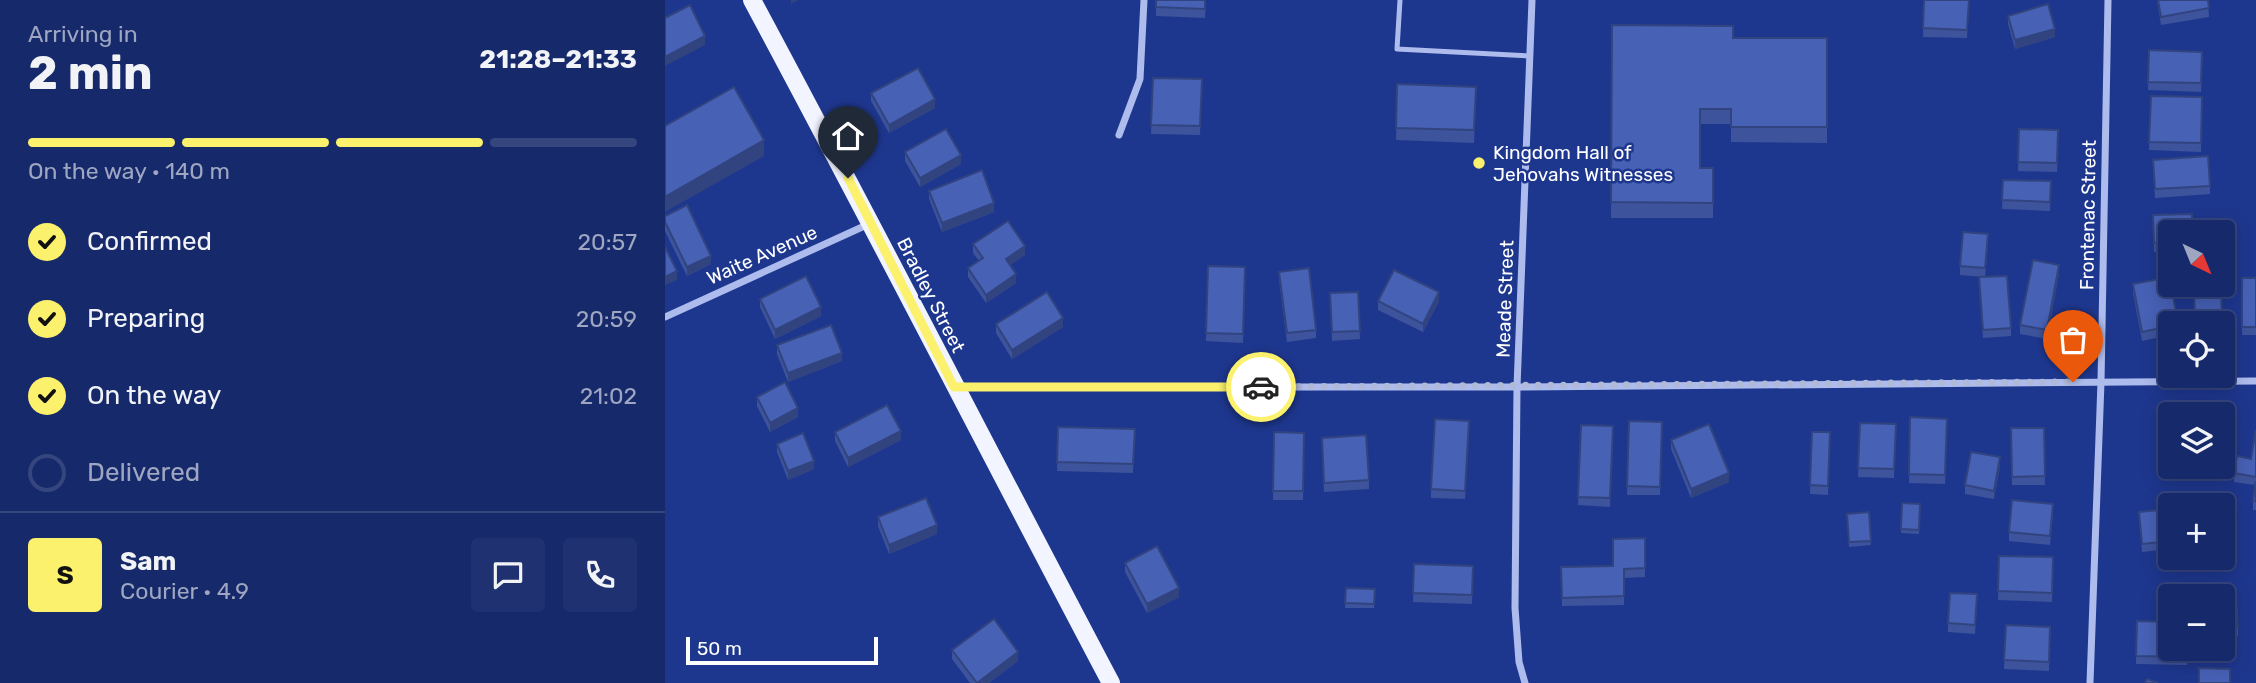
<!DOCTYPE html>
<html lang="en">
<head>
<meta charset="utf-8">
<style>
  :root { --surface:#16296a; --page:#1f3170; --text:#f1f3f6; --muted:#9ea6c1; --line:#35457e; --accent:#fbf16c }
  body { margin:0; font-family:Rubik,sans-serif; background:var(--page); color:var(--text); height:100vh; display:flex; flex-direction:column; font-size:26px; white-space:nowrap }
  * { box-sizing:border-box; margin:0 }
  p { font-size:23px; color:var(--muted) }
  .icon { flex:none; width:38px; height:38px; fill:none; stroke:currentColor; stroke-width:2; stroke-linecap:round; stroke-linejoin:round }
  .map { position:relative; flex:1; overflow:hidden }
  .panel { display:flex; flex-direction:column; background:var(--surface); width:665px }
  .panel>* { flex:none }
  .needle { width:46px; rotate:137deg }
  .controls { position:absolute; left:1493px; top:220px; display:grid; gap:14px }
  .controls a { display:grid; place-items:center; width:77px; height:77px; border-radius:7px; background:var(--surface); box-shadow:0 4px 18px #0003,0 0 0 2px var(--line); font-size:35px }
  .scale { position:absolute; left:21px; bottom:18px; width:192px; box-sizing:border-box; padding-left:7px; border:4px solid #fff; border-top:0; font-size:19px; line-height:24px; white-space:nowrap; color:#fff; -webkit-text-stroke:5px #1e378e; paint-order:stroke }
  .pin { position:absolute; display:grid; place-items:center; width:60px; height:60px; color:#fff; margin:-72px -30px; border-radius:50% 50% 50% 0; rotate:-45deg; box-shadow:0 0 7px #0007 }
  .pin .icon { rotate:45deg }
  .courier { position:absolute; display:grid; place-items:center; width:70px; height:70px; margin:-35px; border:5px solid #fbf16c; border-radius:50%; background:#fff; color:#222; box-shadow:0 2px 9px #0007 }
  .head em { font-style:normal; font-weight:700 }
  .head div { display:flex; flex-direction:column-reverse }
  .head { display:flex; align-items:center; justify-content:space-between; height:119px; padding:0 28px }
  h1 { font-size:46px; font-weight:700; line-height:52px }
  .bar { display:grid; grid-template-columns:repeat(4,1fr); gap:10px 7px; align-content:center; height:84px; padding:0 28px }
  .bar i { height:9px; border-radius:5px; background:var(--line) }
  .bar .current { background:var(--accent) }
  .bar p { grid-column:span 4 }
  .line { display:flex; align-items:center; gap:18px; padding:0 28px; border-top:2px solid var(--line) }
  .line div { flex:1 }
  .round { display:grid; place-items:center; flex:none; width:74px; height:74px; border-radius:7px; background:var(--page) }
  ol { padding:0 28px; list-style:none }
  li { display:flex; align-items:center; gap:21px; height:77px }
  li p { margin-inline-start:auto }
  li .icon { padding:7px; border-radius:50%; background:var(--accent); color:#111; stroke-width:4 }
  li:last-child { color:var(--muted) }
  li i { width:38px; height:38px; border:4px solid var(--line); border-radius:50% }
  main { display:flex; flex:1; min-height:0 }
  .map>svg:first-child { display:block }
</style>
</head>
<body>
<main>
<section class="panel">
<div class="head"><div><h1>2 min</h1><p>Arriving in</p></div><em>21:28–21:33</em></div>
<div class="bar"><i class="current"></i><i class="current"></i><i class="current"></i><i></i><p>On the way · 140 m</p></div>
<ol>
<li><svg class="icon" aria-label="check" viewBox="0 0 24 24"><path d="M5 12l5 5 9-10"/></svg>Confirmed<p>20:57</p></li>
<li><svg class="icon" aria-label="check" viewBox="0 0 24 24"><path d="M5 12l5 5 9-10"/></svg>Preparing<p>20:59</p></li>
<li><svg class="icon" aria-label="check" viewBox="0 0 24 24"><path d="M5 12l5 5 9-10"/></svg>On the way<p>21:02</p></li>
<li><i></i>Delivered</li>
</ol>
<div class="line" style="height:126px"><b class="round" style="background:var(--accent);color:#111">S</b><div><b>Sam</b><p>Courier · 4.9</p></div><a class="round"><svg class="icon" aria-label="chat" viewBox="0 0 24 24"><path d="M4 5h16v11H9l-5 4z"/></svg></a><a class="round"><svg class="icon" aria-label="phone" viewBox="0 0 24 24"><path d="M5 4h4l2 5-3 2q2 4 5 5l2-3 5 2v4C11 20 4 13 5 4z"/></svg></a></div>
</section>
<div class="map">
<svg width="1591" height="683" viewBox="0 0 1591 683">
  <rect width="100%" height="100%" fill="#1e378e"/>
  <g fill="none" stroke-linecap="round" stroke-linejoin="round">
    <!-- lane -->
    <polyline stroke="#adbced" stroke-width="5" points="735,0 732,49 865,56"/>
    <!-- street -->
    <g stroke="#adbced" stroke-width="7">
      <polyline points="454,135 475,79 479,0"/>
      <polyline points="0,317 206,223"/>
      <polyline points="294,387 852,387 1591,381"/>
      <polyline points="860,683 854,662 850,608 852,387 867,0"/>
      <polyline points="1425,683 1436,382 1443,0"/>
    </g>
    <!-- primary -->
    <path stroke="#f2f5ff" stroke-width="18" d="M87 0C209 227 326 456 446 683"/>
  </g>
  <!-- wall -->
  <g fill="#3d539c">
    <polygon points="491,0 541,0 540,18 491,16"/>
    <polygon points="1259,0 1304,0 1302,38 1258,37"/>
    <polygon points="1492,0 1543,0 1544,17 1496,25"/>
    <polygon points="1343,16 1390,37 1350,49 1343,24"/>
    <polygon points="947,25 1068,38 1162,38 1162,143 1066,142 1066,124 1035,124 1035,168 1048,168 1048,218 946,218"/>
    <polygon points="1484,50 1537,52 1536,92 1483,90"/>
    <polygon points="488,78 537,79 535,135 486,134"/>
    <polygon points="732,84 811,100 809,143 731,140"/>
    <polygon points="206,93 270,108 224,133 206,101"/>
    <polygon points="1486,96 1537,97 1536,152 1484,150"/>
    <polygon points="1354,129 1393,130 1392,172 1353,171"/>
    <polygon points="240,152 296,164 255,187 240,161"/>
    <polygon points="1488,168 1545,186 1545,194 1490,198"/>
    <polygon points="1338,180 1386,181 1385,211 1337,209"/>
    <polygon points="264,191 329,212 277,232 264,199"/>
    <polygon points="1488,215 1505,233 1505,251 1489,252"/>
    <polygon points="0,216 46,264 22,276 0,231"/>
    <polygon points="1323,243 1320,277 1346,328 1346,336 1318,338 1314,277 1319,277 1295,275 1295,266"/>
    <polygon points="308,244 360,255 345,265 351,283 321,303 303,277 303,268 314,261 308,253"/>
    <polygon points="543,266 580,267 578,343 541,341"/>
    <polygon points="614,272 651,330 651,338 622,342 614,280"/>
    <polygon points="1394,274 1382,339 1355,334 1355,325"/>
    <rect x="1577" y="278" width="14" height="57"/>
    <polygon points="1468,284 1505,324 1505,335 1477,341 1468,293"/>
    <polygon points="693,292 695,339 667,341 665,293"/>
    <polygon points="95,299 156,316 110,339 95,307"/>
    <polygon points="713,301 774,301 758,332 713,310"/>
    <polygon points="331,324 398,327 347,359 331,333"/>
    <polygon points="112,345 177,361 123,382 112,354"/>
    <polygon points="92,397 133,417 105,432 92,406"/>
    <polygon points="1245,417 1282,419 1280,484 1244,483"/>
    <polygon points="964,421 997,422 995,495 962,495"/>
    <polygon points="1195,423 1231,424 1229,478 1193,477"/>
    <polygon points="916,425 948,426 945,507 913,505"/>
    <polygon points="393,427 470,429 468,473 392,471"/>
    <polygon points="1346,428 1379,428 1380,485 1347,485"/>
    <polygon points="804,430 800,499 766,498 766,489"/>
    <polygon points="1591,430 1591,510 1588,510 1588,501 1590,485 1569,482 1569,473 1586,459"/>
    <polygon points="170,432 236,440 183,467 170,441"/>
    <polygon points="609,432 639,433 638,500 608,500"/>
    <polygon points="1147,432 1165,432 1163,495 1145,494"/>
    <polygon points="1006,440 1064,482 1026,498 1006,449"/>
    <polygon points="112,444 149,469 123,480 112,452"/>
    <polygon points="657,447 704,480 704,489 659,492"/>
    <polygon points="1335,466 1329,499 1300,494 1300,485"/>
    <polygon points="1237,503 1255,504 1254,534 1236,533"/>
    <polygon points="1505,509 1505,549 1477,552 1474,512"/>
    <polygon points="1204,512 1206,545 1184,547 1182,514"/>
    <polygon points="1388,513 1385,545 1344,541 1344,532"/>
    <polygon points="213,517 272,534 224,554 213,526"/>
    <polygon points="980,538 980,577 959,578 959,605 897,606 896,567 948,566"/>
    <polygon points="1334,556 1388,557 1387,602 1333,600"/>
    <polygon points="460,563 514,597 482,613 460,572"/>
    <polygon points="749,564 808,566 807,604 748,602"/>
    <polygon points="681,588 710,589 709,608 680,608"/>
    <polygon points="1558,598 1573,627 1573,636 1558,637"/>
    <polygon points="1312,603 1310,634 1283,632 1283,623"/>
    <polygon points="1472,621 1522,649 1522,665 1471,664"/>
    <polygon points="1341,625 1385,627 1384,671 1339,669"/>
    <polygon points="287,650 353,661 324,683 305,683 287,659"/>
  </g>
  <!-- shaded-wall -->
  <g fill="#32447f">
    <polygon points="126,0 133,0 126,4"/>
    <polygon points="1390,29 1390,37 1350,49 1350,40"/>
    <polygon points="40,36 40,45 0,66 0,57"/>
    <polygon points="270,99 270,108 224,133 224,125"/>
    <polygon points="99,140 99,156 0,212 0,197"/>
    <polygon points="296,155 296,164 255,187 255,178"/>
    <polygon points="329,203 329,212 277,232 277,223"/>
    <polygon points="360,246 360,255 341,268 341,259"/>
    <polygon points="46,256 46,264 22,276 22,267"/>
    <polygon points="1394,265 1394,274 1382,339 1382,330"/>
    <polygon points="12,271 12,280 0,285 0,277"/>
    <polygon points="351,274 351,283 321,303 321,295"/>
    <polygon points="774,292 774,301 758,332 758,324"/>
    <polygon points="156,307 156,316 110,339 110,330"/>
    <polygon points="398,318 398,327 347,359 347,350"/>
    <polygon points="177,353 177,361 123,382 123,373"/>
    <polygon points="133,408 133,417 105,432 105,423"/>
    <polygon points="236,431 236,440 183,467 183,458"/>
    <polygon points="1335,457 1335,466 1329,499 1329,491"/>
    <polygon points="149,461 149,469 123,480 123,471"/>
    <polygon points="1064,473 1064,482 1026,498 1026,489"/>
    <polygon points="272,525 272,534 224,554 224,545"/>
    <polygon points="514,588 514,597 482,613 482,604"/>
    <polygon points="353,652 353,661 324,683 312,683"/>
  </g>
  <!-- building -->
  <g fill="#4761b5" stroke="#32447f" stroke-width="2">
    <polygon points="491,0 540,0 540,9 491,7"/>
    <polygon points="1259,0 1304,0 1302,30 1258,28"/>
    <polygon points="1493,0 1543,0 1544,8 1496,17"/>
    <polygon points="1383,4 1390,29 1350,40 1343,16"/>
    <polygon points="25,5 40,36 0,57 0,18"/>
    <polygon points="947,25 1068,26 1068,38 1162,38 1162,127 1066,127 1066,109 1035,109 1035,168 1048,168 1048,203 946,202"/>
    <polygon points="1484,50 1537,52 1536,83 1483,82"/>
    <polygon points="253,68 270,99 224,125 206,93"/>
    <polygon points="488,78 537,79 535,126 486,125"/>
    <polygon points="732,84 811,87 809,130 731,128"/>
    <polygon points="69,87 99,140 0,197 0,126"/>
    <polygon points="1486,96 1537,97 1536,143 1484,142"/>
    <polygon points="281,129 296,155 255,178 240,152"/>
    <polygon points="1354,129 1393,130 1392,163 1353,162"/>
    <polygon points="1543,156 1545,186 1490,189 1488,160"/>
    <polygon points="317,170 329,203 277,223 264,191"/>
    <polygon points="1338,180 1386,181 1385,202 1337,200"/>
    <polygon points="22,205 46,256 22,267 0,222 0,216"/>
    <polygon points="1527,214 1527,233 1505,233 1505,243 1489,243 1488,215"/>
    <polygon points="343,221 360,246 341,259 351,274 321,295 303,268 318,258 308,244"/>
    <polygon points="1298,232 1323,234 1320,268 1295,266"/>
    <polygon points="0,247 12,271 0,277"/>
    <polygon points="1368,260 1394,265 1382,330 1355,325"/>
    <polygon points="543,266 580,267 578,334 541,333"/>
    <polygon points="644,268 651,330 622,333 614,272"/>
    <polygon points="729,270 774,292 758,324 713,301"/>
    <polygon points="141,276 156,307 110,330 95,299"/>
    <polygon points="1342,276 1346,328 1318,330 1314,277"/>
    <polygon points="1505,277 1505,285 1506,285 1513,324 1505,324 1505,326 1477,332 1468,284"/>
    <rect x="1577" y="278" width="14" height="49"/>
    <polygon points="1529,285 1556,285 1557,323 1530,324"/>
    <polygon points="382,292 398,318 347,350 331,324"/>
    <polygon points="693,292 695,331 667,332 665,293"/>
    <polygon points="166,325 177,353 123,373 112,345"/>
    <polygon points="120,382 133,408 105,423 92,397"/>
    <polygon points="222,405 236,431 183,458 170,432"/>
    <polygon points="1245,417 1282,419 1280,475 1244,474"/>
    <polygon points="770,419 804,421 800,491 766,489"/>
    <polygon points="964,421 997,422 995,487 962,486"/>
    <polygon points="1195,423 1231,424 1229,469 1193,468"/>
    <polygon points="1044,424 1064,473 1026,489 1006,440"/>
    <polygon points="916,425 948,426 945,498 913,497"/>
    <polygon points="393,427 470,429 468,464 392,462"/>
    <polygon points="1346,428 1379,428 1380,476 1347,477"/>
    <polygon points="1591,430 1591,477 1569,473 1572,456 1586,459"/>
    <polygon points="609,432 639,433 638,491 608,491"/>
    <polygon points="1147,432 1165,432 1163,486 1145,485"/>
    <polygon points="138,433 149,461 123,471 112,444"/>
    <polygon points="701,435 704,480 659,483 657,438"/>
    <polygon points="1306,452 1335,457 1329,491 1300,485"/>
    <polygon points="1591,481 1591,501 1588,501"/>
    <polygon points="261,498 272,525 224,545 213,517"/>
    <polygon points="1347,500 1388,504 1385,536 1344,532"/>
    <polygon points="1237,503 1255,504 1254,530 1236,529"/>
    <polygon points="1505,509 1505,541 1477,544 1474,512"/>
    <polygon points="1204,512 1206,541 1184,542 1182,514"/>
    <polygon points="980,538 980,568 959,569 959,596 897,598 896,567 948,566 948,539"/>
    <polygon points="492,546 514,588 482,604 460,563"/>
    <polygon points="1334,556 1388,557 1387,593 1333,591"/>
    <polygon points="749,564 808,566 807,595 748,593"/>
    <polygon points="681,588 710,589 709,604 680,603"/>
    <polygon points="1285,593 1312,594 1310,625 1283,623"/>
    <polygon points="1558,598 1571,598 1573,627 1558,628"/>
    <polygon points="329,619 353,652 312,683 287,650"/>
    <polygon points="1472,621 1505,622 1505,649 1522,649 1522,657 1471,656"/>
    <polygon points="1341,625 1385,627 1384,662 1339,660"/>
    <polygon points="1534,668 1565,669 1565,683 1534,683"/>
    <polygon points="1482,679 1493,683 1480,683"/>
  </g>
  <g fill="none" stroke-linecap="round" stroke-linejoin="round">
    <!-- done -->
    <polyline stroke="#b0b9d7" stroke-width="7" stroke-dasharray="0 12.6" points="596,387 1408,382"/>
    <!-- route -->
    <polyline stroke="#fbf16c" stroke-width="9" points="183,178 289,387 596,387"/>
  </g>
  <!-- markers -->
  <circle fill="#fbf16c" stroke="#1e378e" stroke-width="2.5" cx="814" cy="163" r="7"/>
  <g text-anchor="middle" dominant-baseline="central" stroke-width="5" stroke-linejoin="round" paint-order="stroke">
    <!-- poi labels -->
    <g font-size="19" fill="#fff" stroke="#1e378e" text-anchor="start">
      <text x="828" y="152">Kingdom Hall of<tspan x="828" dy="22">Jehovahs Witnesses</tspan></text>
    </g>
    <!-- street labels -->
    <g font-size="19" fill="#fff" stroke="#1e378e">
      <text transform="translate(1423 215) rotate(-89)">Frontenac Street</text>
      <text transform="translate(97 255) rotate(-24)">Waite Avenue</text>
      <text transform="translate(266 295) rotate(63)">Bradley Street</text>
      <text transform="translate(840 299) rotate(-88)">Meade Street</text>
    </g>
  </g>
</svg>
<div class="controls">
<a><svg class="needle" viewBox="-14 -14 28 28"><path d="M0-13l5 13h-10z" fill="#e53935"/><path d="M0 13l5-13h-10z" fill="#9ea6c1"/></svg></a>
<a><svg class="icon" aria-label="locate" viewBox="0 0 24 24"><circle cx="12" cy="12" r="6"/><path d="M12 2v4M12 18v4M2 12h4M18 12h4"/></svg></a>
<a><svg class="icon" aria-label="layers" viewBox="0 0 24 24"><path d="M12 4l9 5-9 5-9-5zM3 14l9 5 9-5"/></svg></a>
<a>+</a>
<a>−</a>
</div>
<div class="scale">50 m</div>
<div class="pin" style="left:1408px;top:382px;background:#ea580c"><svg class="icon" aria-label="bag" viewBox="0 0 24 24"><path d="M5 8h14l-1 12H6zM9 8a3 3 0 0 1 6 0"/></svg></div>
<div class="pin" style="left:183px;top:178px;background:#1f2937"><svg class="icon" aria-label="home" viewBox="0 0 24 24"><path d="M3 11l9-7 9 7M6 9v11h12V9"/></svg></div>
<div class="courier" style="left:596px;top:387px"><svg class="icon" aria-label="car" viewBox="0 0 24 24"><path d="M5 17H2v-5l4-1 3-4h7l3 4 3 1v5h-3M9 17h6M6 11h13"/><circle cx="7" cy="17" r="2"/><circle cx="17" cy="17" r="2"/></svg></div>
</div>
</main>
</body>
</html>
